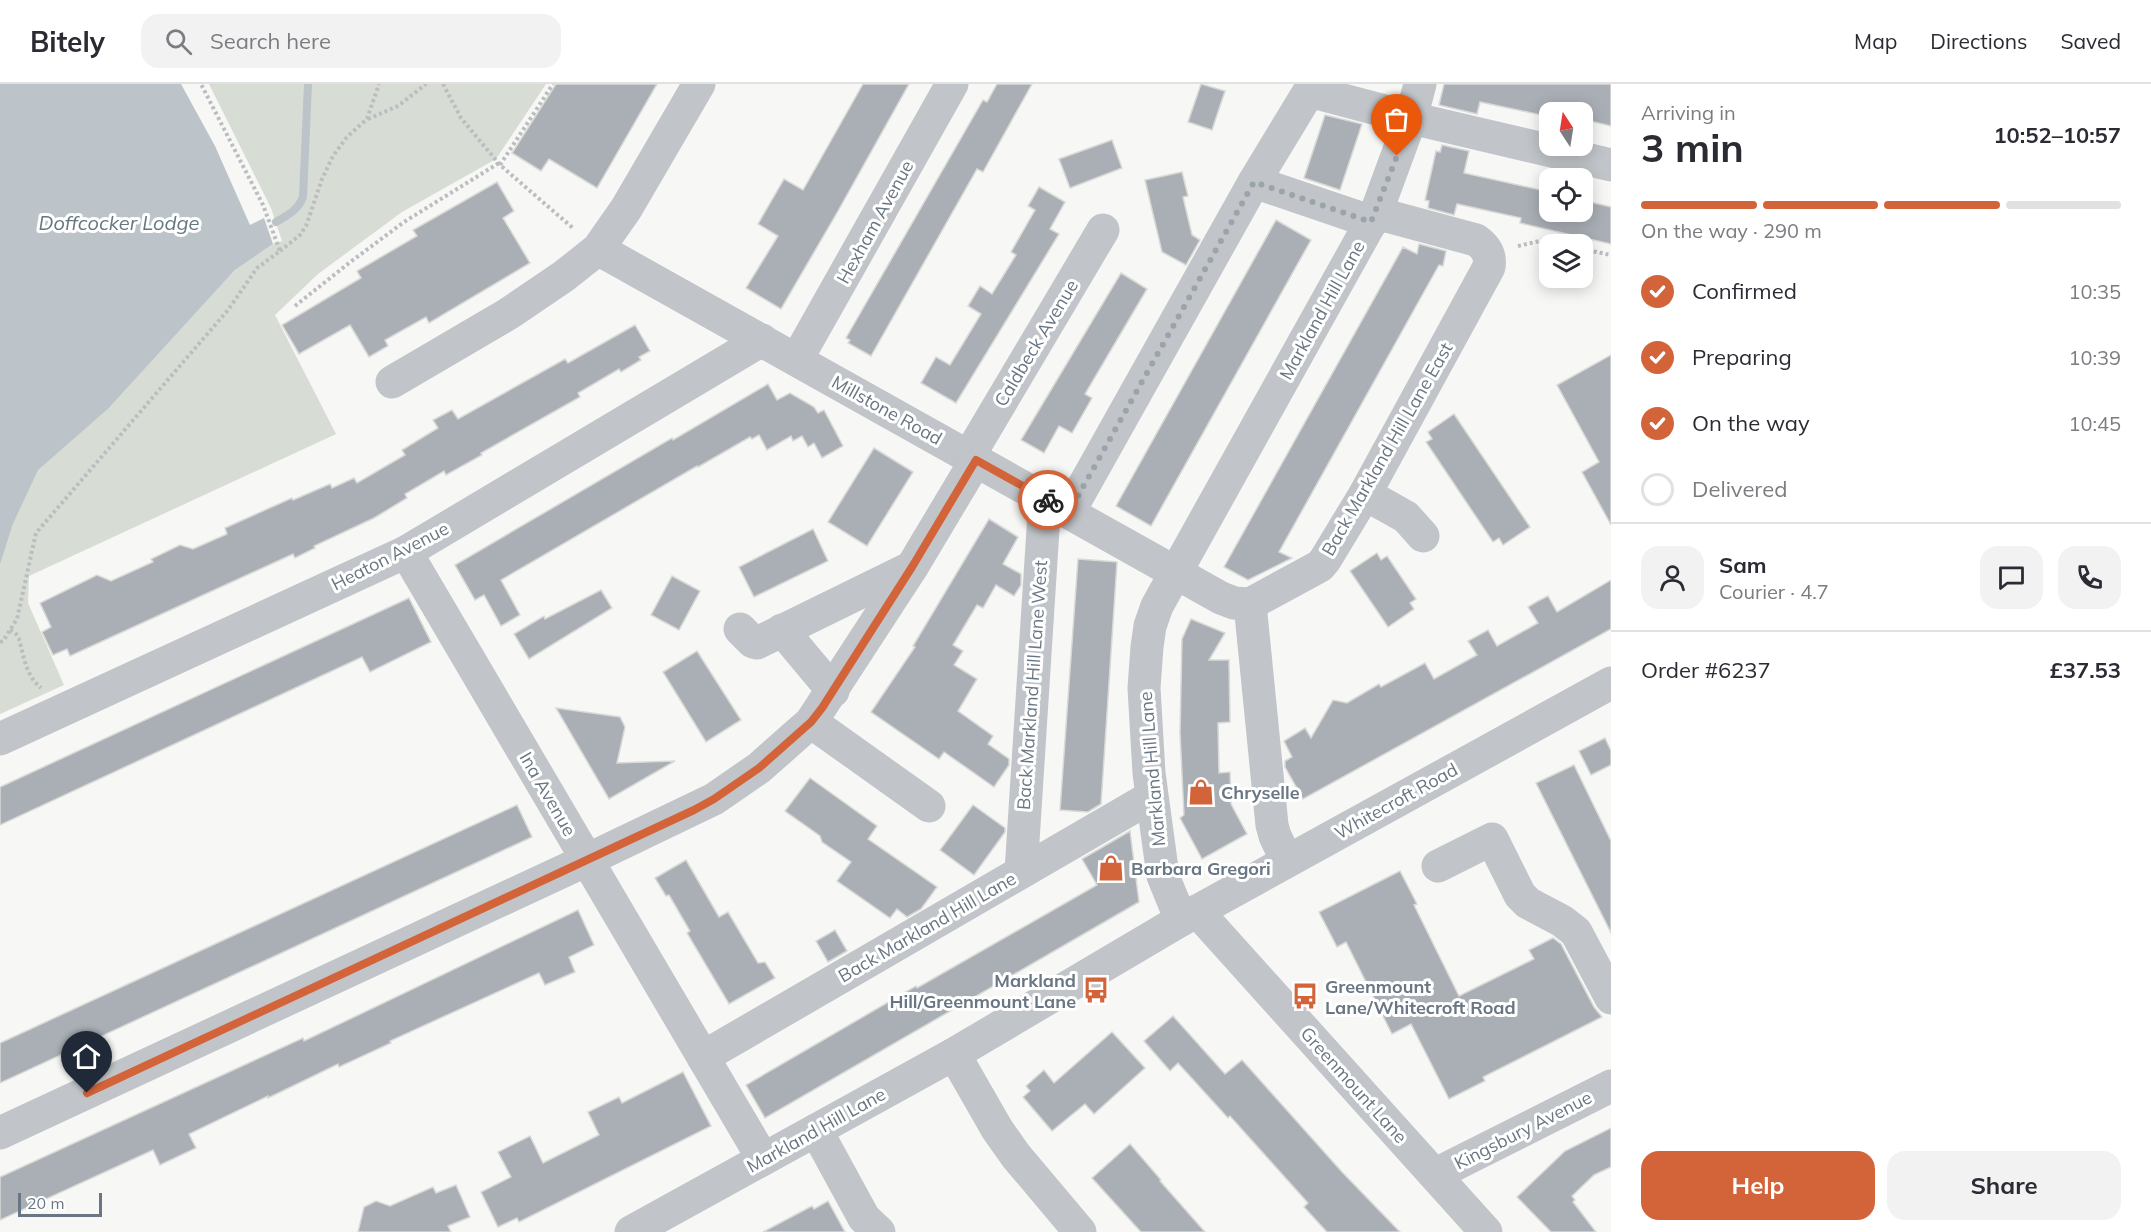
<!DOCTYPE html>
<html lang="en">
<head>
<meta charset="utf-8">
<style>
  :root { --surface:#fff; --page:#f2f2f3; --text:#2b2b33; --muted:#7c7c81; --line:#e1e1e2; --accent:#d36339 }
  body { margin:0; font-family:Mulish,sans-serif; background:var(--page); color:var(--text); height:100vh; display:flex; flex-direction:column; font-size:22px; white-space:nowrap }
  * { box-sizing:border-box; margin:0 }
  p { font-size:20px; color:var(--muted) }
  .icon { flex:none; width:33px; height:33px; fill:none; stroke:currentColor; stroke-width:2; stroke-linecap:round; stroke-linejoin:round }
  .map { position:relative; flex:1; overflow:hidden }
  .drawer { display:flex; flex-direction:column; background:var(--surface); width:540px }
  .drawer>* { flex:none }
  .needle { width:39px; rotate:348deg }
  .tools { position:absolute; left:1539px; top:18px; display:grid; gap:12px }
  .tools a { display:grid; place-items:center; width:54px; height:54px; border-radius:12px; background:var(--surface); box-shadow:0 3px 15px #0003; font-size:30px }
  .scale { position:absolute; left:18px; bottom:15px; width:84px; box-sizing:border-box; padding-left:6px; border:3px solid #697683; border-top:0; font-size:16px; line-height:21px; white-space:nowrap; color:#697683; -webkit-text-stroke:4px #fff; paint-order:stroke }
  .pin { position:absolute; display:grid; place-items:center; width:51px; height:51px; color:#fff; margin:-62px -26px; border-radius:50% 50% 50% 0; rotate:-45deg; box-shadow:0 0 6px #0007 }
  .pin .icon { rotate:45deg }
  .courier { position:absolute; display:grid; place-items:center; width:60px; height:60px; margin:-30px; border:4px solid #d36339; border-radius:50%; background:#fff; color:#222; box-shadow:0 2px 8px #0007 }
  .head em { font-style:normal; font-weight:700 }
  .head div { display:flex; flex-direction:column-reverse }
  .head { display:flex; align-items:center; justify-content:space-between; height:102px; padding:0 30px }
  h1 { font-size:39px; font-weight:700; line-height:45px }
  .bar { display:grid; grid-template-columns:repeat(4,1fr); gap:9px 6px; align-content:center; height:72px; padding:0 30px }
  .bar i { height:8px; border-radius:4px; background:var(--line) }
  .bar .current { background:var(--accent) }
  .bar p { grid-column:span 4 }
  .line { display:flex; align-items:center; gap:15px; padding:0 30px; border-top:2px solid var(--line) }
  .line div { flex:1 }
  .round { display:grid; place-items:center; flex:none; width:63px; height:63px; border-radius:18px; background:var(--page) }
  ol { padding:0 30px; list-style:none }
  li { display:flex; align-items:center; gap:18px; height:66px }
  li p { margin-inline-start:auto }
  li .icon { padding:6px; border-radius:50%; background:var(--accent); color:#fff; stroke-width:4 }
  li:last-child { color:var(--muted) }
  li i { width:33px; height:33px; border:3px solid var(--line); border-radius:50% }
  .button { display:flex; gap:12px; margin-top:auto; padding:12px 30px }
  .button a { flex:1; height:69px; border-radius:18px; background:var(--accent); color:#fff; font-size:24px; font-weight:700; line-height:69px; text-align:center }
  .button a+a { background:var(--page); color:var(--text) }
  header { display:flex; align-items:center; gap:36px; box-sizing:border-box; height:84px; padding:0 30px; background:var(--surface); border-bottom:2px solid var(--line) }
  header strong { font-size:28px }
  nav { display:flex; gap:33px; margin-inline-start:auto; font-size:21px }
  .search { width:420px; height:54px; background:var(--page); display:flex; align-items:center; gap:15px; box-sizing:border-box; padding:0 21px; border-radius:18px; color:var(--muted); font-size:22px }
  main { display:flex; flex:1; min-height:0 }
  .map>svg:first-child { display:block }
</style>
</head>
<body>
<header>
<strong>Bitely</strong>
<div class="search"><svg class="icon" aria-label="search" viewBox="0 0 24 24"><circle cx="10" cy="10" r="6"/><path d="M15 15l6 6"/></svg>Search here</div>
<nav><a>Map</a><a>Directions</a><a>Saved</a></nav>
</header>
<main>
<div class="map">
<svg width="1611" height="1148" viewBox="0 0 1611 1148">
  <rect width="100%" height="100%" fill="#f7f7f5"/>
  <!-- green -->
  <polygon fill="#d7dcd4" points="209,0 546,0 496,75 402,128 318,190 275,231 336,350 29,492 28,519 64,601 0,630 0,481 13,440 37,386 108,325 235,186 273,160 282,157 271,124"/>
  <!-- water -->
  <polygon fill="#bcc4ca" points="0,0 181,0 215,62 250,141 264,134 273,160 235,186 108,325 38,386 13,440 0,481"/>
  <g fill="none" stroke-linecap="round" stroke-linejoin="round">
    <!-- stream -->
    <path stroke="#bcc4ca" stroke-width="8" d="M276 138C288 131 298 126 303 113L308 0"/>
  </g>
  <!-- building -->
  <g fill="#a9afb5" stroke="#d9d9d7" stroke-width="1.5">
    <polygon points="556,0 657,0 597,104 549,75 541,87 512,69"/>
    <polygon points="863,0 909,0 838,127 781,225 746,204 778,152 758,140 784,95 803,106"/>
    <polygon points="997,0 1032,0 983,88 977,85 871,272 848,259 850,256 846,254 983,16 987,18"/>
    <polygon points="1201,0 1225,7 1212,46 1188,38"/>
    <polygon points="1444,0 1611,0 1611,42 1582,35 1582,28 1547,28 1546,32 1480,18 1477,30 1439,21"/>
    <polygon points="1325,31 1362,40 1340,106 1304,94"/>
    <polygon points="1112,56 1122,84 1070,104 1059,75"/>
    <polygon points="1442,61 1469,67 1464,89 1550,108 1550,128 1582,128 1582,116 1611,123 1611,160 1520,139 1521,134 1457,120 1454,131 1428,124 1429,117 1425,116 1436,67 1440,68"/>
    <polygon points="1182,88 1188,112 1183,113 1192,151 1200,156 1186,181 1162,168 1145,96"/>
    <polygon points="497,98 514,127 503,134 530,179 429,239 426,233 385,256 388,262 369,273 350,241 299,270 282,241 361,194 357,187 417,152 413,146"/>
    <polygon points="1039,103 1065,118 1050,145 1059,150 956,319 921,299 936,273 950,281 981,230 968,222 980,202 992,210 1016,171 1011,168 1035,126 1028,122"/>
    <polygon points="1276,136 1311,156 1151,442 1116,422"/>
    <polygon points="1419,160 1446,167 1443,182 1439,181 1279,468 1292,474 1248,496 1224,483 1403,163 1417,170"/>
    <polygon points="1121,189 1147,205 1085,310 1092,314 1072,349 1059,342 1044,369 1021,356"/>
    <polygon points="635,241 650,267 639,273 641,276 621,288 619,285 578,309 580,313 481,369 482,371 446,391 444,387 405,410 407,414 374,434 314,462 315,464 295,474 293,470 70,572 67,565 53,571 42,548 51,543 40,519 97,491 111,497 153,478 151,475 180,461 193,465 227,450 225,444 292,414 293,416 330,400 332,404 354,394 357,399 405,371 402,366 438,344 433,336 452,326 458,335 565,275 568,279"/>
    <polygon points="1611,271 1611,441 1582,388 1599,378 1557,301"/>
    <polygon points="768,300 777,316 790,309 814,323 818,329 824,326 843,362 822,374 814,359 808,363 802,352 793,357 791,352 767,366 759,351 752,355 750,353 698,383 697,382 501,496 520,531 501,542 484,511 475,516 455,481 672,354 673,356"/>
    <polygon points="1454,330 1530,443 1503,461 1499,454 1493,458 1426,358 1432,355 1428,348"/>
    <polygon points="874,364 913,388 867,462 828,438"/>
    <polygon points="989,435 1018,453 1003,480 1021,490 1021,501 1014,512 996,501 983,524 977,521 953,561 963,567 954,581 977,595 958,627 993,652 988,660 1009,675 1009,681 994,703 944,668 939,675 871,628 915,563 913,562"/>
    <polygon points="813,445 828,477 754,513 739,483"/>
    <polygon points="1377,469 1381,476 1387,472 1416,515 1410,519 1414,525 1388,543 1350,487"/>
    <polygon points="1078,475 1117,478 1101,720 1088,728 1060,726"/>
    <polygon points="672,492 700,507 679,546 651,531"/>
    <polygon points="1611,496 1611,545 1303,715 1285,683 1285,677 1292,673 1284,657 1305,644 1311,654 1333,616 1347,619 1379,600 1381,603 1425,579 1434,595 1477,571 1468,557 1488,546 1497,562 1538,539 1528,523 1538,517 1548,512 1557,528"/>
    <polygon points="601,506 612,524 529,575 514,550 544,532 545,535"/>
    <polygon points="409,514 431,558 370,588 362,573 0,741 0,703"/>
    <polygon points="1191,535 1225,549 1209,576 1229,576 1230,638 1218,639 1219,689 1230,688 1231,720 1247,750 1202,775 1180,734 1184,731 1180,649 1182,555"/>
    <polygon points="697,567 741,636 706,658 663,588"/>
    <polygon points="556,624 620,633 625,643 617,679 675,677 609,715"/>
    <polygon points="1605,654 1611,667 1611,681 1591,691 1579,667"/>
    <polygon points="1574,681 1611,757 1611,849 1536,699"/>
    <polygon points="810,694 877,742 868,755 937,803 921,825 907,833 897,825 890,834 837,797 851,778 822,758 820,752 785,727"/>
    <polygon points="517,721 532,753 0,999 0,959"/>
    <polygon points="973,721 1005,744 1005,748 974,791 940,766"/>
    <polygon points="1130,747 1139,818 765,1034 746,1001 916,902 917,904 1097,801 1082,775"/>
    <polygon points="686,776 719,833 728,828 758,879 765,878 775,894 729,920 687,849 690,847 669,811 666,812 655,794"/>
    <polygon points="1400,787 1417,820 1414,821 1459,912 1534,875 1529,866 1553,854 1561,860 1594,923 1602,933 1483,993 1485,997 1449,1015 1411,940 1392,950 1346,858 1337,863 1319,828"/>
    <polygon points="578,826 594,861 569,873 575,888 545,901 539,889 390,957 391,959 339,983 338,980 268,1014 268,1012 189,1050 196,1064 160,1081 153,1066 0,1136 0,1093 303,954 304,957"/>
    <polygon points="835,846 847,867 828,878 816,857"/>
    <polygon points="1173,932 1225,990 1242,976 1342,1088 1400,1148 1327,1148 1304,1123 1308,1119 1230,1032 1228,1034 1178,979 1170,987 1144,957"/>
    <polygon points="1112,948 1145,984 1094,1030 1085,1020 1052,1047 1023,1013 1030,1007 1026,1002 1044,986 1054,999"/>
    <polygon points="683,988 711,1042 519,1138 517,1134 498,1143 481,1108 511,1093 498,1068 530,1052 543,1079 599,1051 588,1028 619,1013 622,1019"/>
    <polygon points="1611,1044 1611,1083 1594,1091 1572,1112 1575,1116 1573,1118 1596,1148 1551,1148 1517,1113 1565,1067"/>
    <polygon points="1130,1060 1161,1096 1160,1097 1205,1148 1141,1148 1092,1094"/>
    <polygon points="456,1101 470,1133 448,1142 451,1148 358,1148 364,1123 376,1117 390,1122 433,1103 436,1109"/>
    <polygon points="828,1117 845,1148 763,1148 812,1122 814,1125"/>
  </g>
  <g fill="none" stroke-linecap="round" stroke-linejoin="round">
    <!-- path -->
    <g stroke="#bbbdc0" stroke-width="4" stroke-dasharray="3 3" stroke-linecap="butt">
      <polyline points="443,0 461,34 500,81 574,145"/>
      <polyline points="368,35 398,22 426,0"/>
      <polyline points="500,81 553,0"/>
      <polyline points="1518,162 1544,156 1563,160"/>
      <polyline points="1582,165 1611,171"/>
      <polyline points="280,167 300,151 306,142 322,95 333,72 347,53 367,35 379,0"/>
      <polyline points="295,222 349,179 404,138 499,79"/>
      <path d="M10 546 16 550 19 555C24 573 26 592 41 604"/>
      <polyline points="0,558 3,557 17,535 36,449 228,226 257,184 280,167 263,121 201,0"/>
    </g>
    <!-- minor -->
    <g stroke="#c1c4c8" stroke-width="33">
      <polyline points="1254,98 1372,138"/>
      <path d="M598 165 1221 514 1234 519 1250 520 1320 482 1325 476 1365 410 1489 183C1491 170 1486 163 1476 156L1376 129"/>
      <polyline points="797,275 952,0"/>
      <polyline points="392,298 508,230 564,192 598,165 626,125 699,0"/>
      <polyline points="969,372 1103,146"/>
      <polyline points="1365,410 1406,433 1423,452"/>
      <polyline points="1069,428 1254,98 1308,9 1313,8 1411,34 1611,81"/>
      <polyline points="406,468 763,1075"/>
      <polyline points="1250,520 1272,741 1275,752 1287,777"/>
      <polyline points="740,545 753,558 757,559 912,483"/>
      <polyline points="782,546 833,607"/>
      <polyline points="811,638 929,722"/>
      <polyline points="0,655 406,468 762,256"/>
      <polyline points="1438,782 1492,755 1520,811 1528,819 1562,837 1576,848 1611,914"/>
      <polyline points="1021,788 1045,414"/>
      <polyline points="1197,827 1486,1148"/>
      <polyline points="1181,836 1163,792 1149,689 1144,604 1147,563 1150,542 1157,522 1376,129 1411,34 1420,0"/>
      <polyline points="954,970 997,1045 1016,1072 1080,1148"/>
      <polyline points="703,973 1151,713"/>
      <polyline points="816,1046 864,1134 879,1148"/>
      <polyline points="0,1049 587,776 714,715 759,684 811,638 912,483 976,376"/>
      <polyline points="1436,1090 1611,1002"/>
      <polyline points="631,1148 954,970 1181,836 1611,599"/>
    </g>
  </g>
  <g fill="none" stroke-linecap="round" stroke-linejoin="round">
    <!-- done -->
    <polyline stroke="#9ba3ab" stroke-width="6" stroke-dasharray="0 10.8" points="1048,416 1069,428 1254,98 1371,138 1397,72"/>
    <!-- route -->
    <polyline stroke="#d36339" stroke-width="8" points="87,1009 694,726 714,715 759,684 811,638 822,624 912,483 976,376 1048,416"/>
  </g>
  <!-- icons -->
  <defs>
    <g id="shop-bare" transform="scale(2.07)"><path d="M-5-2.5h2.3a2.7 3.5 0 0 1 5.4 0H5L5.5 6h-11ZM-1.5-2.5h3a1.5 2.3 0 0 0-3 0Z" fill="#d36339" stroke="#fff" stroke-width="2.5" paint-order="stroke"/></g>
    <g id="bus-bare" transform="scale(2.07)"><path d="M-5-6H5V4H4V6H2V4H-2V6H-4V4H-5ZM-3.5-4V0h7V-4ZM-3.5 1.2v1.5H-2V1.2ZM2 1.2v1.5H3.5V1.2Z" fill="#d36339" stroke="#fff" stroke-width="2.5" paint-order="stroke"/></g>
  </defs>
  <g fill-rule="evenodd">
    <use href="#shop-bare" x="1201" y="708"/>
    <use href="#shop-bare" x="1111" y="784"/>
    <use href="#bus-bare" x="1096" y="906"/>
    <use href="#bus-bare" x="1305" y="912"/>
  </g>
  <g text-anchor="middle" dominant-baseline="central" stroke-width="6" stroke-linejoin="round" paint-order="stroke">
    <!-- street labels -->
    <g font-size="18" fill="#697683" stroke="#fff">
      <text transform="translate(875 138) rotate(-61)">Hexham Avenue</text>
      <text transform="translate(1322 226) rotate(-61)">Markland Hill Lane</text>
      <text transform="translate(1036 259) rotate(-59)">Caldbeck Avenue</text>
      <text transform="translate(887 326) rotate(29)">Millstone Road</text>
      <text transform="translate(1387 365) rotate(-60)">Back Markland Hill Lane East</text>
      <text transform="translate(390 472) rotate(-27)">Heaton Avenue</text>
      <text transform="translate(1032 601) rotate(-86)">Back Markland Hill Lane West</text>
      <text transform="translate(1152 685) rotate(-95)">Markland Hill Lane</text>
      <text transform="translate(548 710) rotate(60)">Ina Avenue</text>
      <text transform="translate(1396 717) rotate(-29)">Whitecroft Road</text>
      <text transform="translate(927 843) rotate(-30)">Back Markland Hill Lane</text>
      <text transform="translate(1354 1001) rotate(48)">Greenmount Lane</text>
      <text transform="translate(816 1046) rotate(-29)">Markland Hill Lane</text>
      <text transform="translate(1523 1046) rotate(-27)">Kingsbury Avenue</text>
    </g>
    <!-- poi labels -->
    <g font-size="18" font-weight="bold" fill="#697683" stroke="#fff" text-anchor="start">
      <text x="1221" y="708">Chryselle</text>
      <text x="1131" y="784">Barbara Gregori</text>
      <text x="1076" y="896" text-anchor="end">Markland<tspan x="1076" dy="21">Hill/Greenmount Lane</tspan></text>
      <text x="1325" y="902">Greenmount<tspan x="1325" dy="21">Lane/Whitecroft Road</tspan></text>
    </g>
    <!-- water labels -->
    <g font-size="20" font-style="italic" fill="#65777f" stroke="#fff">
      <text x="119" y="138">Doffcocker Lodge</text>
    </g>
  </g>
</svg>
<div class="tools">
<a><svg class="needle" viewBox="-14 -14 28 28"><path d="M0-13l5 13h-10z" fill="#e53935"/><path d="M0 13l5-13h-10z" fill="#7c7c81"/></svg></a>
<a><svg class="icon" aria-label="locate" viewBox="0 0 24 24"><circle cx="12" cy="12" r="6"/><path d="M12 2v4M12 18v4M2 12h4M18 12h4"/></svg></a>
<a><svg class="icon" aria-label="layers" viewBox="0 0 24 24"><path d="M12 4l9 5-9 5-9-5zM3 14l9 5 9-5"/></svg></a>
</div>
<div class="scale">20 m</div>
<div class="pin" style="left:1397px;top:72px;background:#ea580c"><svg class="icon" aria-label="bag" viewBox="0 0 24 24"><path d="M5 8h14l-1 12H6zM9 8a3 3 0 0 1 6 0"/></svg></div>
<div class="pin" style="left:87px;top:1009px;background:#1f2937"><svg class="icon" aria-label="home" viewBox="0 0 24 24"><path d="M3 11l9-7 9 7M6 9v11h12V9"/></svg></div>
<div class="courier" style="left:1048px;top:416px"><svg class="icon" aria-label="bike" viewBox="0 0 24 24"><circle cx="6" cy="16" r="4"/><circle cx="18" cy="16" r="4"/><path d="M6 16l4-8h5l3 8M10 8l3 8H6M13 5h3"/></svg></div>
</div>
<section class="drawer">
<div class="head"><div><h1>3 min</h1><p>Arriving in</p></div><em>10:52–10:57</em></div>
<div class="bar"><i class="current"></i><i class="current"></i><i class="current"></i><i></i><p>On the way · 290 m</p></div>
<ol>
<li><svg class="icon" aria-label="check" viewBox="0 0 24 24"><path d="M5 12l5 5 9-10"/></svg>Confirmed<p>10:35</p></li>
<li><svg class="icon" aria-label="check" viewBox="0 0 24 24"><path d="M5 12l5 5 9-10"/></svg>Preparing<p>10:39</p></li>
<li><svg class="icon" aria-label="check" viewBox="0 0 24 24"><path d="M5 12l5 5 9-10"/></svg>On the way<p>10:45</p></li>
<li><i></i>Delivered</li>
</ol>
<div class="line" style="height:108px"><a class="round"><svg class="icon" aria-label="person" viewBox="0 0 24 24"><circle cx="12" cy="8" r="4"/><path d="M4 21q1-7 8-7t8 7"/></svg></a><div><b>Sam</b><p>Courier · 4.7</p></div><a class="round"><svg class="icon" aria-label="chat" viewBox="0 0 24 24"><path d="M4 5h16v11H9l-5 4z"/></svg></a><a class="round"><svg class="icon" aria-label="phone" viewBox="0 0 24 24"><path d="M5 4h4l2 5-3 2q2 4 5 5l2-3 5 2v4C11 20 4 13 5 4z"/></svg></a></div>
<div class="line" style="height:78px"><div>Order #6237</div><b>£37.53</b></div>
<div class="button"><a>Help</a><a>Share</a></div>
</section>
</main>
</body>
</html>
